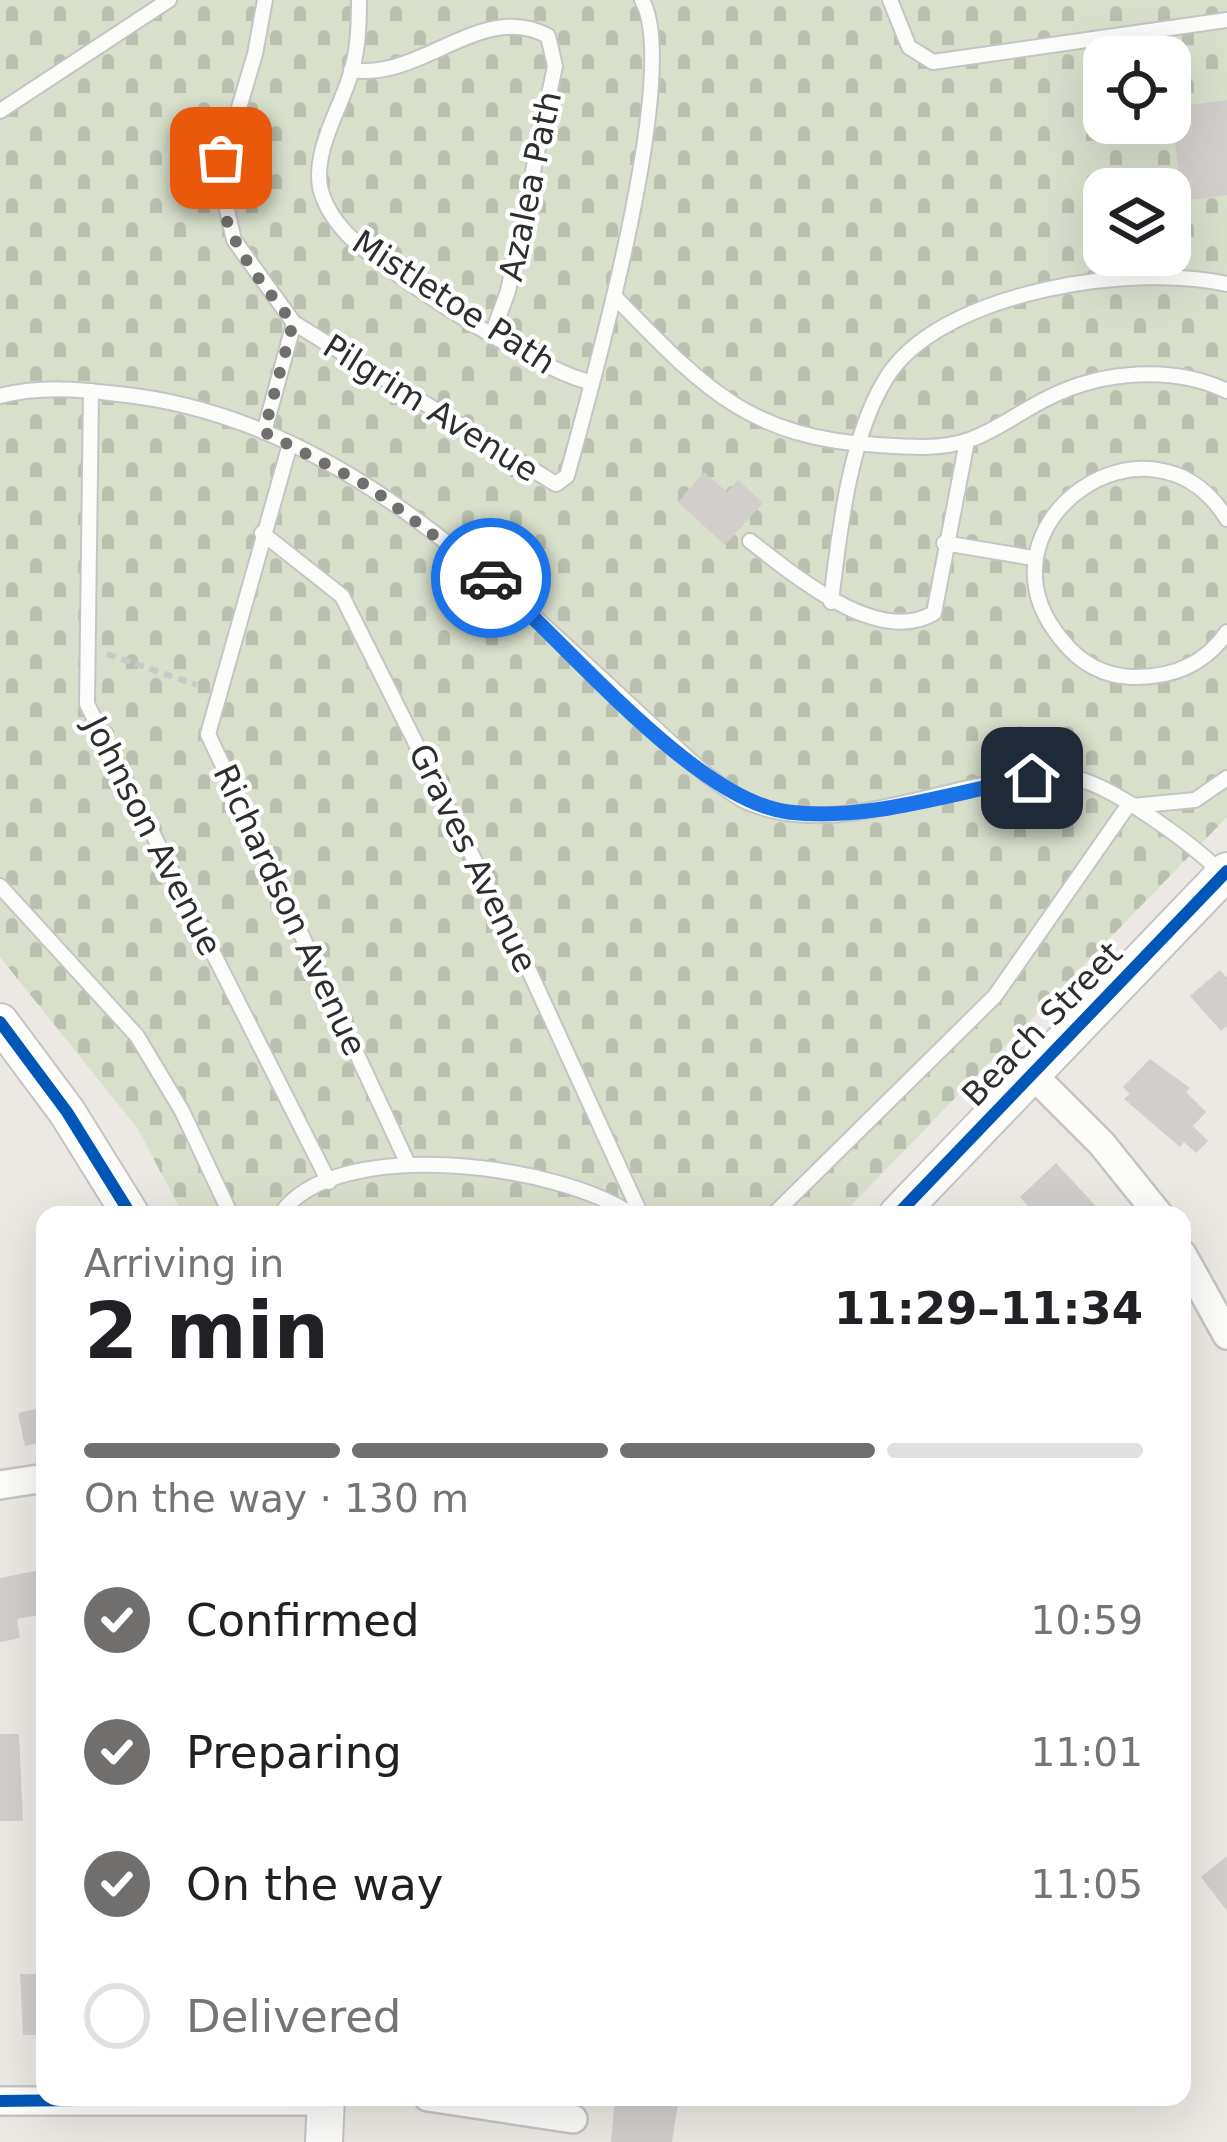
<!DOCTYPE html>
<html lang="en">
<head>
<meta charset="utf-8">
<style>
  :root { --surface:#fff; --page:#f2f2f2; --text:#202124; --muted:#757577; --line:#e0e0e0; --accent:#706f6e }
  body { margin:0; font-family:"DejaVu Sans",sans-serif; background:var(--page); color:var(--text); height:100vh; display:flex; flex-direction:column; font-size:45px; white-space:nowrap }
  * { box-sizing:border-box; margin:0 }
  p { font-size:39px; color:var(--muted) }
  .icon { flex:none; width:66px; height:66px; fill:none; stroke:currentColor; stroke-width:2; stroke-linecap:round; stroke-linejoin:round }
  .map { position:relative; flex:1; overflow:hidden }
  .side { position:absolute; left:36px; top:1206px; width:1155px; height:900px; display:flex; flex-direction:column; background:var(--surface); border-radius:24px; box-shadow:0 12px 48px #0002 }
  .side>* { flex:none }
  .tools { position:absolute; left:1083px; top:36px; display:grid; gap:24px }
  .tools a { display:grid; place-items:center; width:108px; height:108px; border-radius:24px; background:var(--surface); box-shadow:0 12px 48px #0002; font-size:60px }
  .pin { position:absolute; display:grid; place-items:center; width:102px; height:102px; color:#fff; margin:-51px; border-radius:24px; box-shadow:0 6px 18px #0006 }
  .courier { position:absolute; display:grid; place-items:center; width:120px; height:120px; margin:-60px; border:9px solid #1a73e8; border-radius:50%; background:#fff; color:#222; box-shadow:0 3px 15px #0007 }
  .head em { font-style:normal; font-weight:700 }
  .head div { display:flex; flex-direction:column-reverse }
  .head { display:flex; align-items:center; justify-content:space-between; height:204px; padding:0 48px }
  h1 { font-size:78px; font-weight:700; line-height:90px }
  .bar { display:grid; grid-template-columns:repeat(4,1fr); gap:18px 12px; align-content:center; height:144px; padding:0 48px }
  .bar i { height:15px; border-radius:9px; background:var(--line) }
  .bar .on { background:var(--accent) }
  .bar p { grid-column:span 4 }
  ol { padding:0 48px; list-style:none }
  li { display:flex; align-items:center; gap:36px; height:132px }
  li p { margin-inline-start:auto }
  li .icon { padding:12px; border-radius:50%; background:var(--accent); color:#fff; stroke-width:4 }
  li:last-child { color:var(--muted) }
  li i { width:66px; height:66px; border:6px solid var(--line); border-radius:50% }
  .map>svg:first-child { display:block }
</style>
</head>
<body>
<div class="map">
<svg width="1227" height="2142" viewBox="0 0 1227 2142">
  <defs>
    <pattern id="cemetery-stones" width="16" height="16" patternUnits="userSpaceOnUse" patternTransform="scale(3)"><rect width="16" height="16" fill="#d8e0cc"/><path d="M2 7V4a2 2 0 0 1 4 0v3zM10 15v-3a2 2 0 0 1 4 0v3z" fill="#bac0b0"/></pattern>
  </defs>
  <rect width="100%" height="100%" fill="#ece8e4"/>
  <!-- cemetery -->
  <path fill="url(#cemetery-stones)" fill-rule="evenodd" d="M0 0H1227V817L842 1215H183L138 1129 0 957ZM1104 57H1170V123H1104ZM1104 189H1170V255H1104Z"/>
  <!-- building -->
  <g fill="#d1cecb">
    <polygon points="1227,100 1227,195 1183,201 1170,108"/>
    <polygon points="704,472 727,492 738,480 763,503 725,545 678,502"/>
    <polygon points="1220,970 1227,978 1227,1026 1221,1031 1190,996"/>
    <polygon points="1150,1059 1190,1088 1186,1092 1206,1112 1193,1126 1208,1141 1196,1153 1184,1142 1180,1147 1124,1099 1130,1094 1123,1087"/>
    <polygon points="1056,1163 1104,1215 1036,1215 1020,1197"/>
    <polygon points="45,1407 45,1442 25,1446 18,1413"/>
    <polygon points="40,1570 45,1614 17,1619 20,1638 0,1642 0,1578"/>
    <polygon points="0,1734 19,1734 23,1821 0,1821"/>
    <polygon points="1227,1856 1227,1911 1201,1877"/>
    <polygon points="20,1974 45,1974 45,2035 23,2035"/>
    <polygon points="615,2097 679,2097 672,2142 611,2142"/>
  </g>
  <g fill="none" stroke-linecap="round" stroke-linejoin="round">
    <!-- lane casing -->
    <g stroke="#c5c4c5" stroke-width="18">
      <g id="lane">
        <path d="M265 0 255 54 219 175 234 240 294 323 556 484 567 476C591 388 682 71 642 0"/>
        <path d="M359 0C359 28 358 55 348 82 337 114 314 152 320 187 324 205 335 221 347 234 383 271 543 373 590 382"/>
        <polyline points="890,0 909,47 933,62 1227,20"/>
        <path d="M351 70C422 81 481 0 548 36L555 66 508 291 493 332"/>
        <polyline points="0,111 169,0"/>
        <path d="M616 298C702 386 748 438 878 445 907 447 940 450 969 440 998 430 1022 410 1050 397 1102 371 1173 365 1227 391"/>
        <polyline points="91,391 87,704 329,1182"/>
        <path d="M0 396C40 386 78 389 118 394 364 419 534 624 708 776 721 785 734 796 747 802 845 845 967 769 1068 777 1109 781 1193 845 1223 874"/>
        <polyline points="264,432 294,323"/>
        <polyline points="290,444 208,734 408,1164"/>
        <path d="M1227 519C1151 396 967 524 1061 639 1079 662 1102 676 1132 677 1171 678 1204 666 1227 632"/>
        <polyline points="262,533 342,596 521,953 641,1215"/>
        <path d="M750 541C792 573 877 647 934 613L967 441"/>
        <polyline points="944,543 1033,558"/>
        <path d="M831 602C839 533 850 429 891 371 950 290 1136 263 1227 284"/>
        <polyline points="1132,806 1195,800 1227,778"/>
        <polyline points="0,886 137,1036 182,1111 231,1215"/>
        <path d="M280 1215C335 1133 562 1165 632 1215"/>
        <polyline points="773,1215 995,996 1127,807"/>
      </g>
    </g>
    <!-- street casing -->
    <g stroke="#c5c4c5" stroke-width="32">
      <g id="street">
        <polyline points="1031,1073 1102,1144 1159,1215"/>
        <polyline points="1182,1254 1227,1335"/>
        <polyline points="0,1485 45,1478"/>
        <polyline points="428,2097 573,2119"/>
        <polyline points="0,2101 325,2101"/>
      </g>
    </g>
    <!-- secondary casing -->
    <g stroke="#c5c4c5" stroke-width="40">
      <g id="secondary">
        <polyline points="0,1022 67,1112 131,1215"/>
        <polyline points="897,1215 1227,871"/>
        <polyline points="324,2142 326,2097"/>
      </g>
    </g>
    <!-- path -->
    <polyline stroke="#c9c9c8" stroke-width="6" stroke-dasharray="9 6" stroke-linecap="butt" points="107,654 197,685"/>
    <!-- lane -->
    <use href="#lane" stroke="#fcfcfb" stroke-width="14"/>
    <!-- street -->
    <use href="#street" stroke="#fcfcfb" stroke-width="27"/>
    <!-- secondary -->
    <use href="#secondary" stroke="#fcfcfb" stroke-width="36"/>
    <!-- cycleway casing -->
    <g stroke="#fff" stroke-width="20">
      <g id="cycleway">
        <polyline points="0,1022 67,1112 131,1215"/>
        <polyline points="897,1215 1227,871"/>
        <polyline points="0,2101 326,2097"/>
      </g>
    </g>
    <!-- cycleway -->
    <use href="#cycleway" stroke="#0057b8" stroke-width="12"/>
  </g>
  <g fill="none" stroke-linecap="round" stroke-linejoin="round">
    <!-- done -->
    <path stroke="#706f6e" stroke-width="12" stroke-dasharray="0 21.6" d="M221 158C210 224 255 274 293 323L264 432 368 486 491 578"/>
    <!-- route -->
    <path stroke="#1a73e8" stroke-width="15" d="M491 578C565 641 694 800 788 812 868 822 954 792 1032 778"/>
  </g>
  <g text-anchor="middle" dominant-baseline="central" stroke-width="9" stroke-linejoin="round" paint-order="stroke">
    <!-- street labels -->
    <g font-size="33" fill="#2e2e2e" stroke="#fff">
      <text transform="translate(530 186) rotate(-78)">Azalea Path</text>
      <text transform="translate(454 302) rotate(33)">Mistletoe Path</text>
      <text transform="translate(431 408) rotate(32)">Pilgrim Avenue</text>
      <text transform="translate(153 836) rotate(63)">Johnson Avenue</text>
      <text transform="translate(473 858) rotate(64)">Graves Avenue</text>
      <text transform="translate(290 910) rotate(65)">Richardson Avenue</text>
      <text transform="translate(1042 1024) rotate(-46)">Beach Street</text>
    </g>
  </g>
</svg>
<div class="tools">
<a><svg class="icon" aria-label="locate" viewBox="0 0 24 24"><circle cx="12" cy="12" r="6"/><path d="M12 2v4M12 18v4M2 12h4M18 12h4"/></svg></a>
<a><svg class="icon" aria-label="layers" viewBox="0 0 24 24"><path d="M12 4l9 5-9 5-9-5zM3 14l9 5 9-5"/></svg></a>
</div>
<div class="pin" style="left:221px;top:158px;background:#ea580c"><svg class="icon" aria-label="bag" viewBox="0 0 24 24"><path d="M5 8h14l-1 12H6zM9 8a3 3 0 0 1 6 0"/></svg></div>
<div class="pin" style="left:1032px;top:778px;background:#1f2937"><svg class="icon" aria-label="home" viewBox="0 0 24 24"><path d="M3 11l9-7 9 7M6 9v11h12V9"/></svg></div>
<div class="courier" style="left:491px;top:578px"><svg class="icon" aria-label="car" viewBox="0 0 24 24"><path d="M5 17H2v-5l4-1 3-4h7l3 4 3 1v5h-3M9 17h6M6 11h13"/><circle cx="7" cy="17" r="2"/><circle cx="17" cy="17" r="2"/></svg></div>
<section class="side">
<div class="head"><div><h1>2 min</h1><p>Arriving in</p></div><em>11:29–11:34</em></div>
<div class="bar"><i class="on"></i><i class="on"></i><i class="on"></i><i></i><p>On the way · 130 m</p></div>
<ol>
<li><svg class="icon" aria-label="check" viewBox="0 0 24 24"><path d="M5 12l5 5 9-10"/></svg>Confirmed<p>10:59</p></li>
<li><svg class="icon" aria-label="check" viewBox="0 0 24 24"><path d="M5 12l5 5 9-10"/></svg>Preparing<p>11:01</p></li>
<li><svg class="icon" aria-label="check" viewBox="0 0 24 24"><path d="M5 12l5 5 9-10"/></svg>On the way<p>11:05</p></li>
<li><i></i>Delivered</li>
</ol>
</section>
</div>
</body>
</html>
